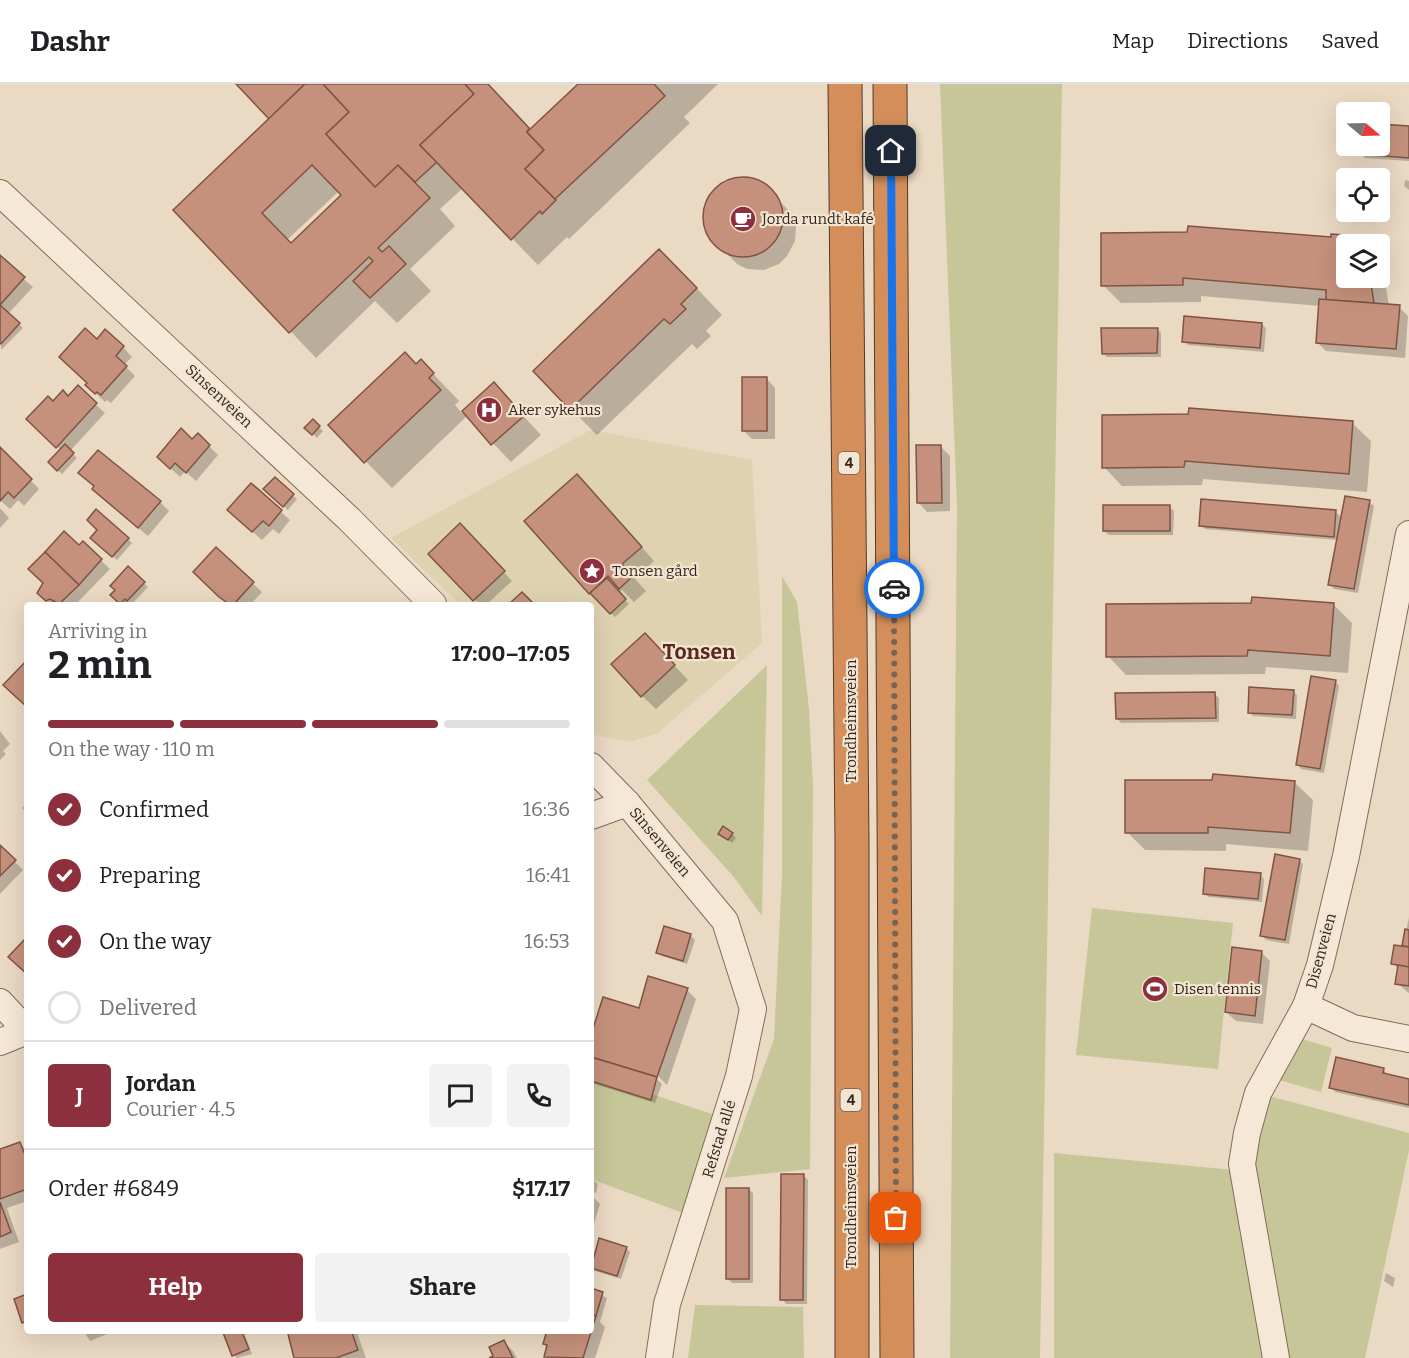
<!DOCTYPE html>
<html lang="en">
<head>
<meta charset="utf-8">
<style>
  :root { --surface:#fff; --page:#f2f2f2; --text:#202124; --muted:#757577; --line:#e0e0e0; --accent:#8d303d }
  body { margin:0; font-family:Bitter,serif; background:var(--page); color:var(--text); height:100vh; display:flex; flex-direction:column; font-size:22px; white-space:nowrap }
  * { box-sizing:border-box; margin:0 }
  p { font-size:20px; color:var(--muted) }
  .icon { flex:none; width:33px; height:33px; fill:none; stroke:currentColor; stroke-width:2; stroke-linecap:round; stroke-linejoin:round }
  .map { position:relative; flex:1; overflow:hidden }
  .panel { position:absolute; left:24px; top:518px; width:570px; height:732px; display:flex; flex-direction:column; background:var(--surface); border-radius:6px; box-shadow:0 6px 24px #0002 }
  .panel>* { flex:none }
  .needle { width:39px; rotate:109deg }
  .buttons { position:absolute; left:1336px; top:18px; display:grid; gap:12px }
  .buttons a { display:grid; place-items:center; width:54px; height:54px; border-radius:6px; background:var(--surface); box-shadow:0 6px 24px #0002; font-size:30px }
  .pin { position:absolute; display:grid; place-items:center; width:51px; height:51px; color:#fff; margin:-26px; border-radius:12px; box-shadow:0 3px 9px #0006 }
  .courier { position:absolute; display:grid; place-items:center; width:60px; height:60px; margin:-30px; border:4px solid #1a73e8; border-radius:50%; background:#fff; color:#222; box-shadow:0 2px 8px #0007 }
  .summary em { font-style:normal; font-weight:700 }
  .summary div { display:flex; flex-direction:column-reverse }
  .summary { display:flex; align-items:center; justify-content:space-between; height:102px; padding:0 24px }
  h1 { font-size:39px; font-weight:700; line-height:45px }
  .bar { display:grid; grid-template-columns:repeat(4,1fr); gap:9px 6px; align-content:center; height:72px; padding:0 24px }
  .bar i { height:8px; border-radius:4px; background:var(--line) }
  .bar .current { background:var(--accent) }
  .bar p { grid-column:span 4 }
  .line { display:flex; align-items:center; gap:15px; padding:0 24px; border-top:2px solid var(--line) }
  .line div { flex:1 }
  .round { display:grid; place-items:center; flex:none; width:63px; height:63px; border-radius:6px; background:var(--page) }
  ol { padding:0 24px; list-style:none }
  li { display:flex; align-items:center; gap:18px; height:66px }
  li p { margin-inline-start:auto }
  li .icon { padding:6px; border-radius:50%; background:var(--accent); color:#fff; stroke-width:4 }
  li:last-child { color:var(--muted) }
  li i { width:33px; height:33px; border:3px solid var(--line); border-radius:50% }
  .primary-button { display:flex; gap:12px; margin-top:auto; padding:12px 24px }
  .primary-button a { flex:1; height:69px; border-radius:6px; background:var(--accent); color:#fff; font-size:24px; font-weight:700; line-height:69px; text-align:center }
  .primary-button a+a { background:var(--page); color:var(--text) }
  header { display:flex; align-items:center; gap:36px; box-sizing:border-box; height:84px; padding:0 30px; background:var(--surface); border-bottom:2px solid var(--line) }
  header strong { font-size:28px }
  nav { display:flex; gap:33px; margin-inline-start:auto; font-size:21px }
  .map>svg:first-child { display:block }
</style>
</head>
<body>
<header>
<strong>Dashr</strong>
<nav><a>Map</a><a>Directions</a><a>Saved</a></nav>
</header>
<div class="map">
<svg width="1409" height="1274" viewBox="0 0 1409 1274">
  <rect width="100%" height="100%" fill="#ead9c3"/>
  <!-- farmland -->
  <polygon fill="#dfd2b1" points="591,346 752,376 762,559 658,649 631,658 595,651 591,647 591,520 460,520 391,454"/>
  <!-- green -->
  <g fill="#c7c698">
    <polygon points="940,0 1062,0 1040,1274 950,1274 957,422"/>
    <polygon points="782,492 797,518 809,625 813,702 810,1085 724,1094 774,955 782,791"/>
    <polygon points="767,581 762,832 733,792 647,696"/>
    <polygon points="1092,824 1233,839 1218,985 1076,971"/>
    <polygon points="1299,954 1332,964 1321,1008 1279,996"/>
    <polygon points="591,990 715,1031 683,1129 591,1095"/>
    <polygon points="1258,1009 1409,1049 1409,1066 1365,1274 1054,1274 1054,1069 1234,1086"/>
    <polygon points="695,1221 803,1223 804,1274 688,1274"/>
  </g>
  <!-- shadow -->
  <g fill="#0003" fill-rule="evenodd">
    <path d="M238 0H487L531 46 580 0H718L684 33 690 39 569 155 567 153 538 181 463 104 440 125 455 142 410 185 431 207 397 239 375 217 316 274 175 126 271 35ZM339 107 343 112 291 160 287 156Z"/>
    <polygon points="1380,41 1409,43 1409,77 1365,74 1361,69 1362,62 1380,62"/>
    <polygon points="740,95 757,97 766,103 792,130 796,141 795,157 787,172 779,180 764,186 747,185 737,180 711,153 705,138 706,127 712,111 724,100"/>
    <polygon points="1405,96 1409,97 1409,106 1404,102"/>
    <polygon points="1362,154 1369,160 1347,160 1347,194 1380,194 1381,172 1389,222 1399,223 1408,232 1405,274 1326,267 1317,258 1320,222 1201,212 1201,218 1121,219 1103,201 1332,155"/>
    <polygon points="0,175 33,203 8,230 23,244 1,266"/>
    <polygon points="686,193 722,231 706,247 711,252 697,265 692,260 597,351 571,325"/>
    <polygon points="1262,240 1266,244 1264,268 1188,261 1183,257"/>
    <polygon points="1157,245 1161,249 1161,273 1107,273 1103,269"/>
    <polygon points="97,257 123,263 132,273 124,281 135,292 111,319 107,316 105,318 87,301"/>
    <polygon points="421,277 459,317 455,321 462,329 494,300 541,351 511,378 467,332 392,404 330,341"/>
    <polygon points="766,294 775,304 775,355 752,355 743,346"/>
    <polygon points="78,304 105,329 70,367 77,374 62,390 50,378 61,366 28,335 53,319 68,314"/>
    <polygon points="313,337 323,347 317,354 307,344"/>
    <polygon points="1352,339 1371,357 1367,408 1203,395 1202,401 1122,402 1104,383"/>
    <polygon points="198,351 218,371 196,397 185,387 180,393 168,382"/>
    <polygon points="941,363 950,372 950,427 927,428 918,418"/>
    <polygon points="0,365 39,405 24,422 18,416 10,425 0,416"/>
    <polygon points="275,395 297,415 288,426 265,405"/>
    <polygon points="251,401 290,436 279,450 273,445 262,456 238,435"/>
    <polygon points="591,406 654,477 635,495 646,507 634,518 622,506 619,509 629,520 615,533 590,509"/>
    <polygon points="103,414 160,418 169,427 148,452"/>
    <polygon points="1369,418 1374,422 1358,509 1334,505 1330,500 1338,456 1205,445 1201,441 1336,428 1342,434"/>
    <polygon points="1169,423 1174,427 1173,451 1109,451 1104,447"/>
    <polygon points="0,424 9,434 0,444"/>
    <polygon points="460,441 512,497 487,520 479,520 430,470"/>
    <polygon points="128,455 132,459 117,476 96,458"/>
    <polygon points="83,459 110,485 76,520 51,520 39,509"/>
    <polygon points="216,465 262,508 251,520 230,520 204,497"/>
    <polygon points="128,485 148,503 132,520 123,520 112,511"/>
    <polygon points="1333,520 1352,539 1348,589 1266,583 1265,590 1126,591 1108,572"/>
    <polygon points="659,565 688,596 656,625 642,612"/>
    <polygon points="1335,597 1339,602 1324,689 1301,685 1297,680"/>
    <polygon points="1293,607 1297,611 1296,635 1253,632 1249,628"/>
    <polygon points="1215,610 1219,614 1219,638 1121,639 1117,634"/>
    <polygon points="0,647 10,660 3,667 6,670 0,676"/>
    <polygon points="1294,698 1313,716 1308,767 1226,760 1226,767 1145,766 1127,748"/>
    <polygon points="27,719 27,729 22,724"/>
    <polygon points="732,750 736,754 732,759 724,753"/>
    <polygon points="0,763 23,786 0,810"/>
    <polygon points="1299,776 1303,780 1289,860 1266,856 1262,851"/>
    <polygon points="1260,790 1264,795 1262,818 1209,813 1204,809"/>
    <polygon points="1409,833 1409,909 1397,899 1399,886 1393,879 1403,864"/>
    <polygon points="690,851 695,856 687,880 662,872 657,868"/>
    <polygon points="1261,868 1270,877 1263,940 1236,937 1226,928"/>
    <polygon points="687,906 696,915 667,1001 653,987 651,989 662,1000 655,1019 591,999 591,956 640,926"/>
    <polygon points="1384,985 1387,992 1409,997 1409,1024 1335,1008 1331,1003"/>
    <polygon points="20,1060 27,1067 27,1117 7,1124 19,1158 0,1165 0,1067"/>
    <polygon points="804,1092 808,1096 807,1220 786,1220 782,1215"/>
    <polygon points="591,1094 598,1100 596,1109 591,1107"/>
    <polygon points="748,1105 753,1109 753,1199 732,1199 728,1195"/>
    <polygon points="591,1111 600,1120 593,1143 591,1142"/>
    <polygon points="600,1156 626,1164 630,1168 621,1195 595,1187 591,1183"/>
    <polygon points="1386,1189 1395,1194 1393,1203 1384,1197"/>
    <polygon points="591,1206 607,1214 600,1238 605,1243 595,1274 547,1274 548,1263 545,1259 591,1246"/>
    <polygon points="83,1246 117,1246 90,1257"/>
    <polygon points="224,1246 243,1246 252,1270 236,1274"/>
    <polygon points="288,1246 356,1246 366,1274 296,1274"/>
    <polygon points="504,1258 513,1267 517,1274 493,1274"/>
  </g>
  <!-- building -->
  <g fill="#c5917c" stroke="#805343" stroke-width="1.5" fill-rule="evenodd">
    <polygon points="236,0 305,0 269,35"/>
    <path d="M305 0H323L349 28 326 50 375 103 398 81 430 114 378 164 382 168 389 162 406 180 370 214 353 197 373 177 369 173 289 249 173 126ZM312 81 341 111 291 159 262 129Z"/>
    <polygon points="323,0 465,0 474,10 420,61 437,78 415,98 398,81 375,103 326,50 349,28"/>
    <polygon points="465,0 488,0 529,44 527,48 544,66 525,85 556,116 542,130 540,127 511,156 420,61 474,10"/>
    <polygon points="578,0 654,0 665,12 555,115 525,85 544,66 527,48"/>
    <polygon points="1380,40 1409,42 1409,74 1360,70 1360,62 1380,62"/>
    <circle cx="743" cy="133" r="40"/>
    <polygon points="1188,142 1331,153 1331,150 1363,152 1364,160 1347,160 1347,194 1370,194 1374,219 1326,216 1326,206 1183,194 1183,201 1101,202 1101,149 1187,148"/>
    <polygon points="659,165 697,204 681,220 686,225 670,240 664,235 570,326 533,287"/>
    <polygon points="0,171 25,193 0,221"/>
    <polygon points="1319,215 1400,221 1396,265 1316,259"/>
    <polygon points="0,221 20,239 1,260 0,259"/>
    <polygon points="1184,232 1262,239 1260,264 1182,258"/>
    <polygon points="85,244 97,255 105,245 124,262 116,272 127,282 101,311 97,308 95,310 85,301 87,299 59,273"/>
    <polygon points="1101,244 1158,244 1157,269 1102,270"/>
    <polygon points="405,268 416,280 421,275 434,289 429,294 441,306 364,379 328,341"/>
    <rect x="742" y="293" width="25" height="54"/>
    <polygon points="494,298 524,332 491,361 462,327"/>
    <polygon points="78,301 97,319 56,364 26,335 48,312 53,317 63,306 68,312"/>
    <polygon points="1189,324 1353,337 1349,390 1185,377 1184,383 1102,384 1102,331 1188,330"/>
    <polygon points="313,335 320,342 312,351 304,344"/>
    <polygon points="181,344 192,355 198,349 210,361 186,389 175,379 170,385 157,373"/>
    <polygon points="65,360 74,369 57,387 48,378"/>
    <polygon points="916,361 941,361 942,419 917,419"/>
    <polygon points="0,363 32,395 14,414 8,408 0,417"/>
    <polygon points="98,366 161,417 138,444 92,405 94,402 78,389"/>
    <polygon points="577,390 642,463 622,480 633,492 619,505 608,492 589,510 524,437"/>
    <polygon points="275,393 294,410 283,423 263,405"/>
    <polygon points="251,399 282,426 269,442 263,437 252,448 227,426"/>
    <polygon points="1345,412 1370,416 1354,505 1328,501"/>
    <polygon points="1201,415 1336,426 1334,453 1199,442"/>
    <rect x="1103" y="421" width="67" height="26"/>
    <polygon points="96,425 129,454 112,473 90,454 97,446 87,436"/>
    <polygon points="460,439 505,487 473,517 428,470"/>
    <polygon points="64,447 79,461 83,457 102,475 79,501 45,468"/>
    <polygon points="216,463 254,498 234,520 229,520 219,513 193,488"/>
    <polygon points="45,468 79,501 59,520 50,515 46,517 37,509 43,499 28,485"/>
    <polygon points="128,482 145,498 127,517 125,515 120,520 110,511 115,506 110,502"/>
    <polygon points="607,494 626,515 610,530 590,509"/>
    <polygon points="522,508 534,520 509,520"/>
    <polygon points="1252,513 1334,519 1330,572 1248,566 1247,572 1106,573 1106,520 1251,519"/>
    <polygon points="645,549 675,581 641,613 611,580"/>
    <polygon points="27,576 27,623 3,601"/>
    <polygon points="1311,592 1336,596 1320,685 1296,681"/>
    <polygon points="1249,603 1294,606 1292,631 1248,629"/>
    <polygon points="1215,608 1216,634 1116,635 1115,609"/>
    <polygon points="1213,690 1295,697 1290,749 1208,743 1208,749 1125,749 1125,696 1212,696"/>
    <polygon points="723,742 733,749 728,756 718,750"/>
    <polygon points="0,761 16,776 0,792"/>
    <polygon points="1275,770 1300,775 1285,856 1260,852"/>
    <polygon points="1205,784 1261,789 1258,815 1203,810"/>
    <polygon points="664,842 691,850 683,877 656,869"/>
    <polygon points="1405,845 1409,846 1409,863 1402,862"/>
    <polygon points="27,853 27,890 8,873"/>
    <polygon points="1394,861 1409,863 1409,883 1391,880"/>
    <polygon points="1232,863 1262,867 1255,932 1225,928"/>
    <polygon points="1398,881 1409,883 1409,902 1395,900"/>
    <polygon points="648,892 688,904 657,993 591,973 591,951 603,913 639,924"/>
    <polygon points="591,973 657,993 651,1016 591,997"/>
    <polygon points="1336,973 1384,984 1383,989 1409,995 1409,1021 1329,1004"/>
    <polygon points="20,1058 27,1076 27,1105 0,1115 0,1065"/>
    <polygon points="781,1090 804,1090 803,1216 780,1216"/>
    <rect x="726" y="1104" width="23" height="91"/>
    <polygon points="0,1118 11,1148 0,1153"/>
    <polygon points="599,1154 627,1163 617,1192 591,1184"/>
    <polygon points="591,1204 603,1208 596,1232 591,1230"/>
    <polygon points="27,1210 27,1237 22,1239 14,1215"/>
    <polygon points="591,1230 596,1232 583,1274 544,1273 547,1261 543,1260 547,1246 591,1246"/>
    <polygon points="222,1246 241,1246 249,1265 232,1272"/>
    <polygon points="287,1246 351,1246 358,1266 336,1274 294,1274"/>
    <polygon points="504,1256 513,1274 489,1274 493,1272 489,1263"/>
  </g>
  <g fill="none" stroke-linecap="round" stroke-linejoin="round">
    <!-- street casing -->
    <g stroke="#836b5c" stroke-width="28">
      <g id="street">
        <polyline points="0,109 349,435 433,520"/>
        <polyline points="591,682 627,719 725,837 753,925 739,992 667,1220 659,1274"/>
        <polyline points="591,732 627,719"/>
        <polyline points="0,918 27,947"/>
        <polyline points="1306,922 1353,944 1409,955"/>
        <polyline points="0,958 27,947"/>
        <polyline points="1276,1274 1242,1080 1247,1049 1258,1009 1306,922 1320,881 1346,772 1409,450"/>
      </g>
    </g>
    <!-- highway casing -->
    <g stroke="#513b30" stroke-width="35">
      <g id="highway">
        <polyline points="845,0 852,758 852,1274"/>
        <polyline points="890,0 897,1274"/>
      </g>
    </g>
    <!-- street -->
    <use href="#street" stroke="#f6e8d6" stroke-width="26"/>
    <!-- highway -->
    <use href="#highway" stroke="#d38e5a" stroke-width="33"/>
  </g>
  <g fill="none" stroke-linecap="round" stroke-linejoin="round">
    <!-- done -->
    <polyline stroke="#746558" stroke-width="6" stroke-dasharray="0 10.8" points="894,504 896,1134"/>
    <!-- route -->
    <polyline stroke="#1a73e8" stroke-width="8" points="891,67 894,504"/>
  </g>
  <!-- icons -->
  <defs>
    <g id="cafe-disc" transform="scale(1.35)"><circle r="9.5" fill="#8d303d" stroke="#f2e5d2"/><path d="M-5.5-4.5H6V0H3Q3 3.5 0 3.5H-2.5Q-5.5 3.5-5.5 0ZM3-3.2v2h1.7v-2ZM-6 4.5H4V6H-6Z" fill="#fff"/></g>
    <g id="hospital-disc" transform="scale(1.35)"><circle r="9.5" fill="#8d303d" stroke="#f2e5d2"/><path d="M-5-5h3v3.5h4V-5h3V5h-3V1.5h-4V5h-3Z" fill="#fff"/></g>
    <g id="sight-disc" transform="scale(1.35)"><circle r="9.5" fill="#8d303d" stroke="#f2e5d2"/><path d="M0-6L1.8-2.2L6-1.7L2.9 1.2L3.7 5.4L0 3.3L-3.7 5.4L-2.9 1.2L-6-1.7L-1.8-2.2Z" fill="#fff"/></g>
    <g id="stadium-disc" transform="scale(1.35)"><circle r="9.5" fill="#8d303d" stroke="#f2e5d2"/><path d="M0-5a6.5 5 0 1 0 0 10a6.5 5 0 1 0 0-10ZM-3.5-1.8h7v3.6h-7Z" fill="#fff"/></g>
  </defs>
  <g fill-rule="evenodd">
    <use href="#cafe-disc" x="743" y="135"/>
    <use href="#hospital-disc" x="489" y="326"/>
    <use href="#sight-disc" x="592" y="487"/>
    <use href="#stadium-disc" x="1155" y="905"/>
  </g>
  <g text-anchor="middle" dominant-baseline="central" stroke-width="4.5" stroke-linejoin="round" paint-order="stroke">
    <!-- shield labels -->
    <g fill="#f2e5d2" stroke="#6d5f54" stroke-width="1.5">
      <rect x="838.5" y="368" width="21" height="22" rx="4.5"/>
      <rect x="840.5" y="1005" width="21" height="22" rx="4.5"/>
    </g>
    <g font-size="14" font-weight="bold" fill="#34261e">
      <text x="849" y="379">4</text>
      <text x="851" y="1016">4</text>
    </g>
    <!-- poi labels -->
    <g font-size="15" fill="#34261e" stroke="#f2e5d2" text-anchor="start">
      <text x="762" y="135">Jorda rundt kafé</text>
      <text x="508" y="326">Aker sykehus</text>
      <text x="612" y="487">Tonsen gård</text>
      <text x="1174" y="905">Disen tennis</text>
    </g>
    <!-- street labels -->
    <g font-size="15" fill="#34261e" stroke="#f2e5d2">
      <text transform="translate(219 312) rotate(43)">Sinsenveien</text>
      <text transform="translate(851 637) rotate(-90)">Trondheimsveien</text>
      <text transform="translate(660 758) rotate(50)">Sinsenveien</text>
      <text transform="translate(1321 867) rotate(-75)">Disenveien</text>
      <text transform="translate(719 1055) rotate(-73)">Refstad allé</text>
      <text transform="translate(851 1123) rotate(-90)">Trondheimsveien</text>
    </g>
    <!-- district labels -->
    <g font-size="21" font-weight="bold" fill="#5d2621" stroke="#f2e5d2">
      <text x="699" y="568">Tonsen</text>
    </g>
  </g>
</svg>
<div class="buttons">
<a><svg class="needle" viewBox="-14 -14 28 28"><path d="M0-13l5 13h-10z" fill="#e53935"/><path d="M0 13l5-13h-10z" fill="#757577"/></svg></a>
<a><svg class="icon" aria-label="locate" viewBox="0 0 24 24"><circle cx="12" cy="12" r="6"/><path d="M12 2v4M12 18v4M2 12h4M18 12h4"/></svg></a>
<a><svg class="icon" aria-label="layers" viewBox="0 0 24 24"><path d="M12 4l9 5-9 5-9-5zM3 14l9 5 9-5"/></svg></a>
</div>
<div class="pin" style="left:896px;top:1134px;background:#ea580c"><svg class="icon" aria-label="bag" viewBox="0 0 24 24"><path d="M5 8h14l-1 12H6zM9 8a3 3 0 0 1 6 0"/></svg></div>
<div class="pin" style="left:891px;top:67px;background:#1f2937"><svg class="icon" aria-label="home" viewBox="0 0 24 24"><path d="M3 11l9-7 9 7M6 9v11h12V9"/></svg></div>
<div class="courier" style="left:894px;top:504px"><svg class="icon" aria-label="car" viewBox="0 0 24 24"><path d="M5 17H2v-5l4-1 3-4h7l3 4 3 1v5h-3M9 17h6M6 11h13"/><circle cx="7" cy="17" r="2"/><circle cx="17" cy="17" r="2"/></svg></div>
<section class="panel">
<div class="summary"><div><h1>2 min</h1><p>Arriving in</p></div><em>17:00–17:05</em></div>
<div class="bar"><i class="current"></i><i class="current"></i><i class="current"></i><i></i><p>On the way · 110 m</p></div>
<ol>
<li><svg class="icon" aria-label="check" viewBox="0 0 24 24"><path d="M5 12l5 5 9-10"/></svg>Confirmed<p>16:36</p></li>
<li><svg class="icon" aria-label="check" viewBox="0 0 24 24"><path d="M5 12l5 5 9-10"/></svg>Preparing<p>16:41</p></li>
<li><svg class="icon" aria-label="check" viewBox="0 0 24 24"><path d="M5 12l5 5 9-10"/></svg>On the way<p>16:53</p></li>
<li><i></i>Delivered</li>
</ol>
<div class="line" style="height:108px"><b class="round" style="background:var(--accent);color:#fff">J</b><div><b>Jordan</b><p>Courier · 4.5</p></div><a class="round"><svg class="icon" aria-label="chat" viewBox="0 0 24 24"><path d="M4 5h16v11H9l-5 4z"/></svg></a><a class="round"><svg class="icon" aria-label="phone" viewBox="0 0 24 24"><path d="M5 4h4l2 5-3 2q2 4 5 5l2-3 5 2v4C11 20 4 13 5 4z"/></svg></a></div>
<div class="line" style="height:78px"><div>Order #6849</div><b>$17.17</b></div>
<div class="primary-button"><a>Help</a><a>Share</a></div>
</section>
</div>
</body>
</html>
